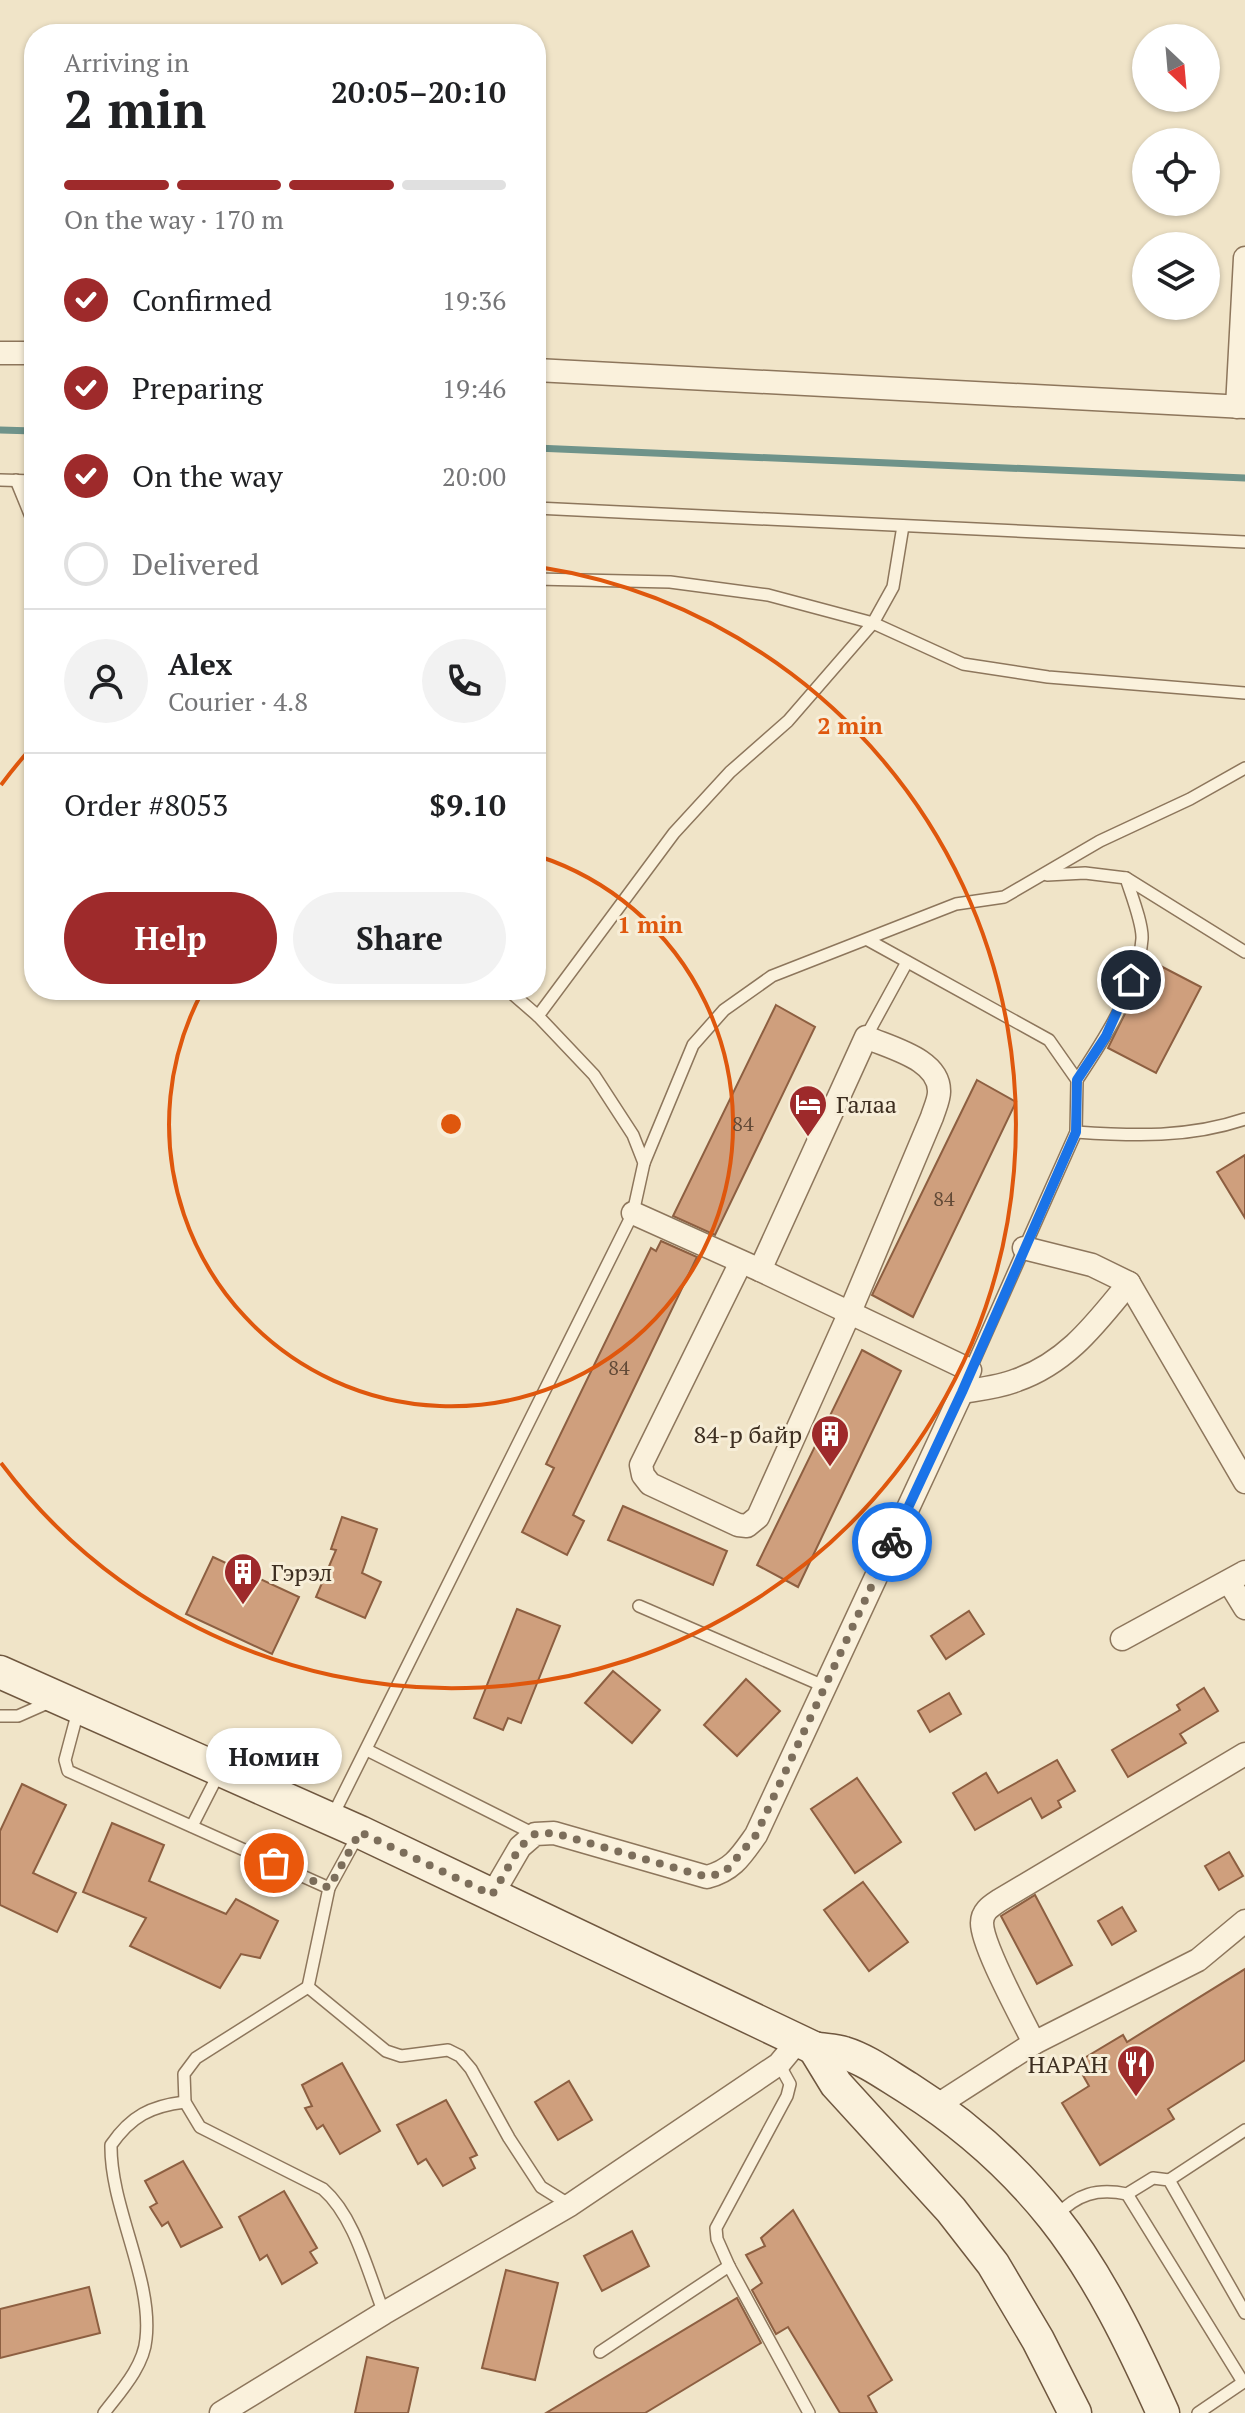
<!DOCTYPE html>
<html lang="en">
<head>
<meta charset="utf-8">
<style>
  :root { --surface:#fff; --page:#f2f2f2; --text:#202124; --muted:#757577; --line:#e0e0e0; --accent:#9e2a2b }
  body { margin:0; font-family:"PT Serif",serif; background:var(--page); color:var(--text); height:100vh; display:flex; flex-direction:column; font-size:30px; white-space:nowrap }
  * { box-sizing:border-box; margin:0 }
  p { font-size:26px; color:var(--muted) }
  .icon { flex:none; width:44px; height:44px; fill:none; stroke:currentColor; stroke-width:2; stroke-linecap:round; stroke-linejoin:round }
  .map { position:relative; flex:1; overflow:hidden }
  .details { position:absolute; left:24px; top:24px; width:522px; height:976px; display:flex; flex-direction:column; background:var(--surface); border-radius:32px; box-shadow:0 2px 6px #0004 }
  .details>* { flex:none }
  .needle { width:52px; rotate:154deg }
  .tools { position:absolute; left:1132px; top:24px; display:grid; gap:16px }
  .tools a { display:grid; place-items:center; width:88px; height:88px; border-radius:50%; background:var(--surface); box-shadow:0 2px 6px #0004; font-size:40px }
  .pin { position:absolute; display:grid; place-items:center; width:68px; height:68px; color:#fff; margin:-34px; border:4px solid #fff; border-radius:50%; box-shadow:0 2px 8px #0007 }
  .courier { position:absolute; display:grid; place-items:center; width:80px; height:80px; margin:-40px; border:6px solid #1a73e8; border-radius:50%; background:#fff; color:#222; box-shadow:0 2px 10px #0007 }
  .bubble { position:absolute; height:56px; border-radius:28px; background:var(--surface); box-shadow:0 2px 6px #0004; font-size:26px; font-weight:800; line-height:56px; text-align:center }
  .head em { font-style:normal; font-weight:800 }
  .head div { display:flex; flex-direction:column-reverse }
  .head { display:flex; align-items:center; justify-content:space-between; height:136px; padding:0 40px }
  h1 { font-size:52px; font-weight:800; line-height:60px }
  .bar { display:grid; grid-template-columns:repeat(4,1fr); gap:12px 8px; align-content:center; height:96px; padding:0 40px }
  .bar i { height:10px; border-radius:6px; background:var(--line) }
  .bar .selected { background:var(--accent) }
  .bar p { grid-column:span 4 }
  .line { display:flex; align-items:center; gap:20px; padding:0 40px; border-top:2px solid var(--line) }
  .line div { flex:1 }
  .round { display:grid; place-items:center; flex:none; width:84px; height:84px; border-radius:42px; background:var(--page) }
  ol { padding:0 40px; list-style:none }
  li { display:flex; align-items:center; gap:24px; height:88px }
  li p { margin-inline-start:auto }
  li .icon { padding:8px; border-radius:50%; background:var(--accent); color:#fff; stroke-width:4 }
  li:last-child { color:var(--muted) }
  li i { width:44px; height:44px; border:4px solid var(--line); border-radius:50% }
  .primary-button { display:flex; gap:16px; margin-top:auto; padding:16px 40px }
  .primary-button a { flex:1; height:92px; border-radius:48px; background:var(--accent); color:#fff; font-size:32px; font-weight:800; line-height:92px; text-align:center }
  .primary-button a+a { background:var(--page); color:var(--text) }
  .map>svg:first-child { display:block }
</style>
</head>
<body>
<div class="map">
<svg width="1245" height="2413" viewBox="0 0 1245 2413">
  <rect width="100%" height="100%" fill="#f0e4c8"/>
  <g fill="none" stroke-linecap="round" stroke-linejoin="round">
    <!-- stream -->
    <g stroke="#6f938a" stroke-width="7">
      <polyline points="0,430 34,431"/>
      <polyline points="536,448 1245,478"/>
    </g>
  </g>
  <!-- building -->
  <g fill="#cf9f7d" stroke="#8d5f41" stroke-width="2">
    <polygon points="1151,961 1201,987 1156,1073 1108,1048"/>
    <polygon points="776,1005 815,1027 715,1235 673,1216"/>
    <polygon points="977,1080 1016,1102 913,1317 872,1295"/>
    <polygon points="1245,1155 1245,1218 1217,1172"/>
    <polygon points="661,1241 697,1257 573,1515 584,1521 567,1555 522,1532 554,1468 546,1464 651,1248 656,1251"/>
    <polygon points="862,1350 901,1371 798,1587 757,1565"/>
    <polygon points="623,1506 727,1551 713,1585 608,1540"/>
    <polygon points="342,1517 377,1529 362,1573 381,1582 365,1618 316,1597 336,1550 331,1549"/>
    <polygon points="213,1557 299,1597 272,1654 186,1614"/>
    <polygon points="517,1609 560,1626 521,1723 508,1718 503,1730 474,1718"/>
    <polygon points="969,1611 984,1634 946,1659 931,1636"/>
    <polygon points="613,1671 660,1710 632,1743 585,1703"/>
    <polygon points="746,1679 780,1711 737,1756 704,1725"/>
    <polygon points="1204,1688 1218,1711 1180,1734 1186,1743 1128,1777 1112,1750 1180,1710 1177,1705"/>
    <polygon points="949,1693 961,1714 930,1732 918,1711"/>
    <polygon points="1057,1760 1075,1791 1058,1801 1061,1807 1042,1818 1031,1798 975,1830 953,1793 986,1773 998,1793"/>
    <polygon points="857,1778 901,1842 855,1873 811,1809"/>
    <polygon points="22,1784 66,1805 33,1873 76,1893 57,1932 0,1905 0,1831"/>
    <polygon points="112,1823 164,1845 149,1881 226,1914 236,1899 278,1921 260,1958 241,1954 220,1988 130,1946 146,1918 83,1892"/>
    <polygon points="1229,1852 1243,1876 1219,1890 1205,1866"/>
    <polygon points="863,1882 908,1942 869,1971 824,1910"/>
    <polygon points="1035,1895 1072,1965 1037,1984 1001,1916"/>
    <polygon points="1122,1907 1136,1931 1112,1945 1098,1921"/>
    <polygon points="1245,1969 1245,2060 1168,2109 1174,2119 1100,2165 1062,2103 1089,2086 1076,2063 1123,2035 1127,2042"/>
    <polygon points="342,2063 380,2131 340,2154 323,2125 317,2129 305,2108 312,2106 302,2085"/>
    <polygon points="569,2081 592,2120 558,2140 535,2102"/>
    <polygon points="446,2100 477,2155 470,2158 475,2168 443,2186 426,2159 418,2164 397,2125"/>
    <polygon points="183,2161 222,2227 181,2247 168,2222 162,2226 150,2207 157,2203 145,2181"/>
    <polygon points="284,2191 317,2248 310,2252 317,2263 282,2284 267,2255 260,2260 239,2217"/>
    <polygon points="793,2210 892,2380 868,2396 877,2413 840,2413 788,2327 776,2334 752,2290 762,2283 746,2255 765,2246 761,2238"/>
    <polygon points="632,2231 649,2266 602,2291 584,2256"/>
    <polygon points="506,2270 558,2283 535,2380 482,2368"/>
    <polygon points="89,2287 100,2333 0,2358 0,2309"/>
    <polygon points="737,2298 761,2343 645,2413 546,2413"/>
    <polygon points="367,2357 418,2368 408,2413 355,2413"/>
  </g>
  <g fill="none" stroke-linecap="round" stroke-linejoin="round">
    <!-- lane casing -->
    <g stroke="#8d765c" stroke-width="14">
      <g id="lane">
        <polyline points="0,480 34,481"/>
        <polyline points="16,480 34,524"/>
        <polyline points="536,508 1245,542"/>
        <polyline points="536,579 670,582 768,595 873,623 963,664 1048,677 1245,693"/>
        <polyline points="1047,875 1085,873 1126,878 1245,952"/>
        <polyline points="868,940 1049,1040 1077,1080 1076,1132 970,1370"/>
        <polyline points="508,990 538,1016"/>
        <polyline points="866,1037 907,962"/>
        <path d="M1077 1080C1103 1041 1138 988 1142 939 1143 924 1131 894 1126 878"/>
        <path d="M1076 1132C1134 1136 1189 1138 1245 1119"/>
        <polyline points="644,1163 693,1045 724,1010 772,976 956,904 1004,897 1100,841 1190,799 1245,768"/>
        <polyline points="639,1606 826,1687"/>
        <polyline points="78,1711 65,1760 68,1771 329,1888"/>
        <polyline points="0,1716 18,1716 52,1701"/>
        <polyline points="367,1750 534,1834"/>
        <polyline points="333,1815 633,1213 644,1163 633,1135 594,1075 538,1016 674,833 730,772 788,721 873,623 893,587 903,526"/>
        <polyline points="192,1826 219,1773"/>
        <polyline points="358,1835 329,1888 308,1987 386,2051 401,2056 448,2050 460,2056 471,2069 509,2138 541,2187 570,2205"/>
        <path d="M308 1987 196 2058 184 2074 185 2102 200 2127 323 2189C355 2217 368 2273 384 2313"/>
        <polyline points="779,2064 790,2084 787,2096 716,2228 717,2239 729,2266 809,2413"/>
        <polyline points="1169,2180 1245,2130"/>
        <polyline points="1127,2194 1243,2382"/>
        <path d="M1056 2216C1077 2194 1097 2188 1127 2194L1153 2178 1169 2180 1245 2313"/>
        <polyline points="600,2352 729,2266"/>
        <path d="M104 2413C120 2392 144 2366 146 2339 153 2279 110 2207 111 2145 131 2116 151 2106 185 2102"/>
        <polyline points="1198,2413 1245,2381"/>
      </g>
    </g>
    <!-- street casing -->
    <g stroke="#8d765c" stroke-width="25">
      <g id="street">
        <polyline points="0,353 34,353"/>
        <polyline points="536,370 1245,407"/>
        <polyline points="1237,407 1245,258"/>
        <polyline points="1024,1248 1092,1265 1129,1283 1245,1482"/>
        <path d="M741 1262 641 1465 643 1475 650 1484 738 1525 747 1526 758 1517 850 1312 932 1117C934 1110 939 1100 939 1092 940 1059 890 1048 866 1037L760 1270"/>
        <path d="M962 1392C980 1389 1000 1387 1017 1380 1068 1362 1096 1323 1129 1283"/>
        <polyline points="1229,1582 1245,1608"/>
        <polyline points="1122,1639 1245,1572"/>
        <path d="M492 1895 520 1847 535 1834 554 1833 707 1877C733 1870 741 1856 756 1835L962 1392 970 1370 760 1270 633 1213"/>
        <path d="M1034 2043C1022 2018 982 1946 982 1923 982 1911 991 1906 1000 1900L1245 1754"/>
        <polyline points="936,2106 1034,2043 1198,1960 1245,1921"/>
        <polyline points="221,2413 384,2313 570,2205 779,2064 798,2041"/>
      </g>
    </g>
    <!-- secondary casing -->
    <g stroke="#6f573f" stroke-width="35">
      <g id="secondary">
        <path d="M0 1672 360 1832 814 2048C823 2050 835 2050 844 2053 867 2060 888 2076 908 2088 962 2122 1013 2167 1053 2217 1099 2275 1133 2346 1163 2413"/>
        <polyline points="814,2048 836,2084 951,2210 993,2264 1038,2340 1075,2413"/>
      </g>
    </g>
    <!-- lane -->
    <use href="#lane" stroke="#faf1dc" stroke-width="11"/>
    <!-- street -->
    <use href="#street" stroke="#faf1dc" stroke-width="22"/>
    <!-- secondary -->
    <use href="#secondary" stroke="#faf1dc" stroke-width="32"/>
  </g>
  <g fill="none" stroke-linecap="round" stroke-linejoin="round">
    <!-- done -->
    <polyline stroke="#7c6e5b" stroke-width="8" stroke-dasharray="0 14.4" points="274,1863 329,1888 360,1832 492,1895 520,1847 535,1834 554,1833 707,1877 725,1872 756,1835 892,1542"/>
    <!-- route -->
    <polyline stroke="#1a73e8" stroke-width="10" points="892,1542 962,1392 1076,1132 1077,1080 1106,1036 1131,980"/>
  </g>
  <!-- distance rings -->
  <g fill="none" stroke="#df570d" stroke-width="4">
    <path d="M538 856A282 282 0 1 1 202 992"/>
    <path d="M1 785A564 564 0 0 1 32 747M539 567A564 564 0 1 1 1 1463"/>
  </g>
  <!-- icons -->
  <defs>
    <g id="hotel-pin" transform="scale(2)"><path d="M0 17L-7.5 6A9.5 9.5 0 1 1 7.5 6Z" fill="#9e2a2b" stroke="#f7eed8"/><path d="M-6-4.5h1.5V1H6V5H4.5V3h-9V5H-6ZM-4 0a1.8 1.8 0 1 1 3.6 0ZM.5 0V-2.5h3Q6-2.5 6 0Z" fill="#fff"/></g>
    <g id="building-pin" transform="scale(2)"><path d="M0 17L-7.5 6A9.5 9.5 0 1 1 7.5 6Z" fill="#9e2a2b" stroke="#f7eed8"/><path d="M-4-6H4V6H1V3H-1V6H-4ZM-2.5-4.3h1.7v1.8h-1.7ZM.8-4.3h1.7v1.8H.8ZM-2.5-1h1.7V.8h-1.7ZM.8-1h1.7V.8H.8Z" fill="#fff"/></g>
    <g id="restaurant-pin" transform="scale(2)"><path d="M0 17L-7.5 6A9.5 9.5 0 1 1 7.5 6Z" fill="#9e2a2b" stroke="#f7eed8"/><path d="M-5-6h1v4h1v-4h1v4h1v-4h1v5L-1.5 .5V6h-2V.5L-5-1ZM5-6V6H3V1.5H1.5Q1.5-4 5-6Z" fill="#fff"/></g>
  </defs>
  <g fill-rule="evenodd">
    <use href="#hotel-pin" x="808" y="1104"/>
    <use href="#building-pin" x="830" y="1434"/>
    <use href="#building-pin" x="243" y="1572"/>
    <use href="#restaurant-pin" x="1136" y="2064"/>
  </g>
  <g text-anchor="middle" dominant-baseline="central" stroke-width="6" stroke-linejoin="round" paint-order="stroke">
    <!-- number labels -->
    <g font-size="20" fill="#624a37">
      <text x="743" y="1123">84</text>
      <text x="944" y="1198">84</text>
      <text x="619" y="1367">84</text>
    </g>
    <!-- poi labels -->
    <g font-size="24" fill="#3d2e20" stroke="#f7eed8" text-anchor="start">
      <text x="836" y="1104">Галаа</text>
      <text x="802" y="1434" text-anchor="end">84-р байр</text>
      <text x="271" y="1572">Гэрэл</text>
      <text x="1108" y="2064" text-anchor="end">НАРАН</text>
    </g>
  </g>
  <circle cx="451" cy="1124" r="12" fill="#df570d" stroke="#f7eed8" stroke-width="4"/>
  <g font-size="24" text-anchor="middle" font-weight="bold" fill="#df570d" stroke="#f7eed8" stroke-width="6" stroke-linejoin="round" paint-order="stroke">
    <text x="850" y="734">2 min</text>
    <text x="650" y="933">1 min</text>
  </g>
</svg>
<div class="tools">
<a><svg class="needle" viewBox="-14 -14 28 28"><path d="M0-13l5 13h-10z" fill="#e53935"/><path d="M0 13l5-13h-10z" fill="#757577"/></svg></a>
<a><svg class="icon" aria-label="locate" viewBox="0 0 24 24"><circle cx="12" cy="12" r="6"/><path d="M12 2v4M12 18v4M2 12h4M18 12h4"/></svg></a>
<a><svg class="icon" aria-label="layers" viewBox="0 0 24 24"><path d="M12 4l9 5-9 5-9-5zM3 14l9 5 9-5"/></svg></a>
</div>
<div class="pin" style="left:274px;top:1863px;background:#ea580c"><svg class="icon" aria-label="bag" viewBox="0 0 24 24"><path d="M5 8h14l-1 12H6zM9 8a3 3 0 0 1 6 0"/></svg></div>
<div class="pin" style="left:1131px;top:980px;background:#1f2937"><svg class="icon" aria-label="home" viewBox="0 0 24 24"><path d="M3 11l9-7 9 7M6 9v11h12V9"/></svg></div>
<div class="courier" style="left:892px;top:1542px"><svg class="icon" aria-label="bike" viewBox="0 0 24 24"><circle cx="6" cy="16" r="4"/><circle cx="18" cy="16" r="4"/><path d="M6 16l4-8h5l3 8M10 8l3 8H6M13 5h3"/></svg></div>
<div class="bubble" style="left:206px;top:1728px;width:136px">Номин</div>
<section class="details">
<div class="head"><div><h1>2 min</h1><p>Arriving in</p></div><em>20:05–20:10</em></div>
<div class="bar"><i class="selected"></i><i class="selected"></i><i class="selected"></i><i></i><p>On the way · 170 m</p></div>
<ol>
<li><svg class="icon" aria-label="check" viewBox="0 0 24 24"><path d="M5 12l5 5 9-10"/></svg>Confirmed<p>19:36</p></li>
<li><svg class="icon" aria-label="check" viewBox="0 0 24 24"><path d="M5 12l5 5 9-10"/></svg>Preparing<p>19:46</p></li>
<li><svg class="icon" aria-label="check" viewBox="0 0 24 24"><path d="M5 12l5 5 9-10"/></svg>On the way<p>20:00</p></li>
<li><i></i>Delivered</li>
</ol>
<div class="line" style="height:144px"><a class="round"><svg class="icon" aria-label="person" viewBox="0 0 24 24"><circle cx="12" cy="8" r="4"/><path d="M4 21q1-7 8-7t8 7"/></svg></a><div><b>Alex</b><p>Courier · 4.8</p></div><a class="round"><svg class="icon" aria-label="phone" viewBox="0 0 24 24"><path d="M5 4h4l2 5-3 2q2 4 5 5l2-3 5 2v4C11 20 4 13 5 4z"/></svg></a></div>
<div class="line" style="height:104px"><div>Order #8053</div><b>$9.10</b></div>
<div class="primary-button"><a>Help</a><a>Share</a></div>
</section>
</div>
</body>
</html>
